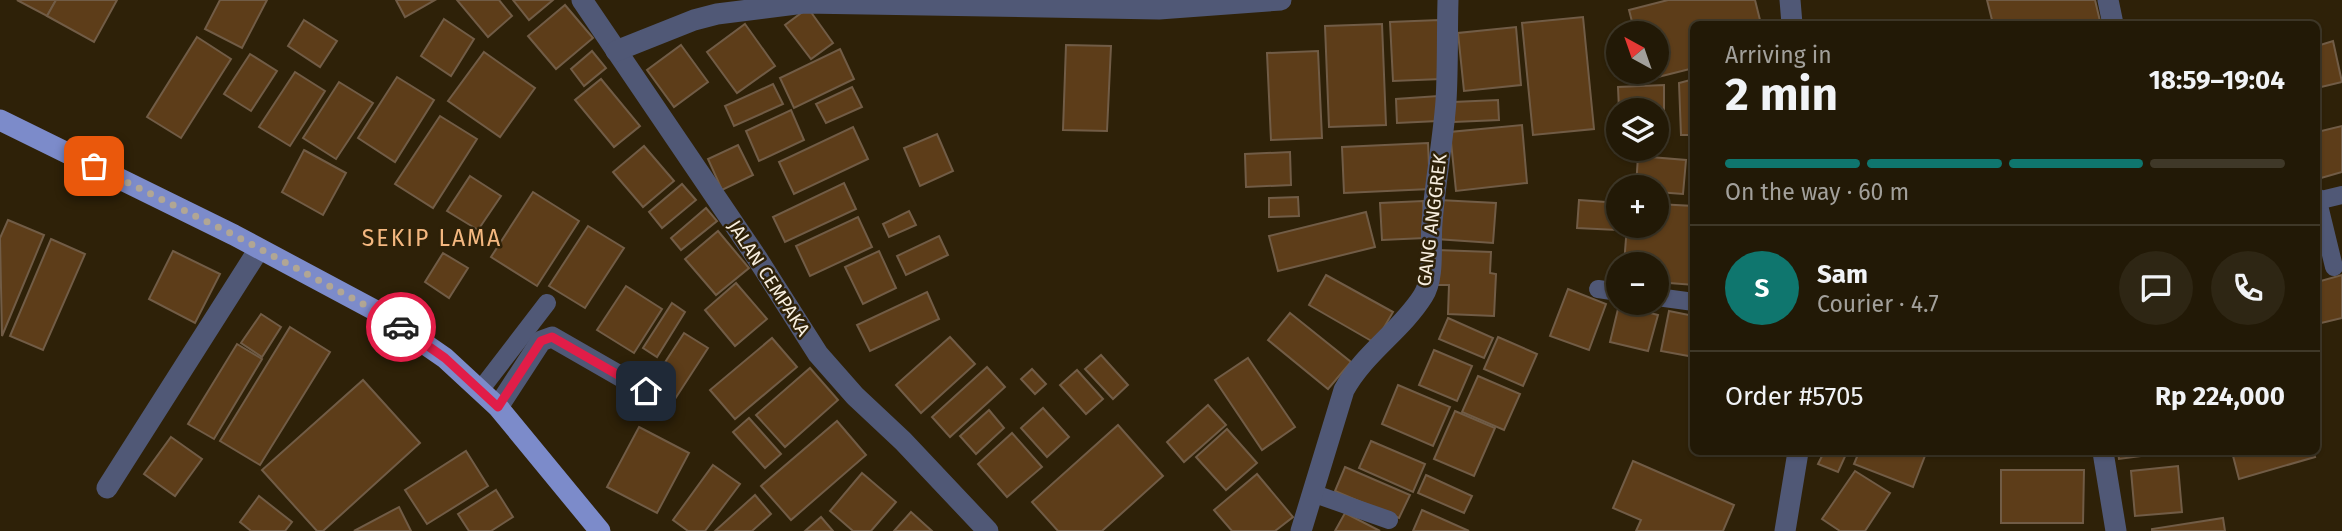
<!DOCTYPE html>
<html lang="en">
<head>
<meta charset="utf-8">
<style>
  :root { --surface:#221906; --page:#2e2614; --text:#f1f3f6; --muted:#a2a09b; --line:#3f3828; --accent:#0f766e }
  body { margin:0; font-family:"Fira Sans",sans-serif; background:var(--page); color:var(--text); height:100vh; display:flex; flex-direction:column; font-size:26px; white-space:nowrap }
  * { box-sizing:border-box; margin:0 }
  p { font-size:23px; color:var(--muted) }
  .icon { flex:none; width:38px; height:38px; fill:none; stroke:currentColor; stroke-width:2; stroke-linecap:round; stroke-linejoin:round }
  .map { position:relative; flex:1; overflow:hidden }
  .details { position:absolute; left:1690px; top:21px; width:630px; height:434px; display:flex; flex-direction:column; background:var(--surface); border-radius:10px; box-shadow:0 2px 5px #0004,0 0 0 2px var(--line) }
  .details>* { flex:none }
  .needle { width:46px; rotate:320deg }
  .buttons { position:absolute; left:1606px; top:21px; display:grid; gap:14px }
  .buttons a { display:grid; place-items:center; width:63px; height:63px; border-radius:50%; background:var(--surface); box-shadow:0 2px 5px #0004,0 0 0 2px var(--line); font-size:35px }
  .pin { position:absolute; display:grid; place-items:center; width:60px; height:60px; color:#fff; margin:-30px; border-radius:14px; box-shadow:0 4px 10px #0006 }
  .courier { position:absolute; display:grid; place-items:center; width:70px; height:70px; margin:-35px; border:5px solid #e11d48; border-radius:50%; background:#fff; color:#222; box-shadow:0 2px 9px #0007 }
  .head em { font-style:normal; font-weight:700 }
  .head div { display:flex; flex-direction:column-reverse }
  .head { display:flex; align-items:center; justify-content:space-between; height:119px; padding:0 35px }
  h1 { font-size:46px; font-weight:700; line-height:52px }
  .bar { display:grid; grid-template-columns:repeat(4,1fr); gap:10px 7px; align-content:center; height:84px; padding:0 35px }
  .bar i { height:9px; border-radius:5px; background:var(--line) }
  .bar .on { background:var(--accent) }
  .bar p { grid-column:span 4 }
  .line { display:flex; align-items:center; gap:18px; padding:0 35px; border-top:2px solid var(--line) }
  .line div { flex:1 }
  .round { display:grid; place-items:center; flex:none; width:74px; height:74px; border-radius:37px; background:var(--page) }
  .map>svg:first-child { display:block }
</style>
</head>
<body>
<div class="map">
<svg width="2342" height="531" viewBox="0 0 2342 531">
  <rect width="100%" height="100%" fill="#2e2108"/>
  <!-- building -->
  <g fill="#5d3d19" stroke="#715c46" stroke-width="2">
    <polygon points="17,0 56,0 47,16"/>
    <polygon points="56,0 117,0 94,42 47,16"/>
    <polygon points="220,0 267,0 242,48 205,29"/>
    <polygon points="396,0 435,0 405,17"/>
    <polygon points="457,0 499,0 512,16 488,37"/>
    <polygon points="513,0 553,0 529,20"/>
    <polygon points="1668,0 1755,0 1761,24 1694,24 1694,68 1646,80 1644,72 1657,72 1657,33 1635,33 1629,10"/>
    <polygon points="1987,0 2095,0 2100,21 2086,24 1993,24"/>
    <polygon points="565,5 593,38 556,69 528,36"/>
    <polygon points="808,8 833,43 811,59 785,25"/>
    <polygon points="1583,17 1594,129 1533,135 1522,23"/>
    <polygon points="444,19 474,39 451,76 421,56"/>
    <polygon points="304,20 337,41 320,67 288,46"/>
    <polygon points="1439,20 1441,79 1393,81 1390,22"/>
    <polygon points="745,24 775,66 737,93 707,52"/>
    <polygon points="1382,24 1386,125 1329,127 1325,26"/>
    <polygon points="1516,27 1521,85 1464,91 1458,33"/>
    <polygon points="197,37 231,59 181,138 147,117"/>
    <polygon points="2333,41 2342,82 2317,88 2317,46"/>
    <polygon points="681,45 708,82 674,107 647,70"/>
    <polygon points="1066,45 1111,46 1107,131 1063,130"/>
    <polygon points="840,49 854,79 794,108 780,78"/>
    <polygon points="592,51 606,68 584,86 571,69"/>
    <polygon points="1318,51 1322,138 1271,140 1267,53"/>
    <polygon points="484,52 535,88 500,137 448,101"/>
    <polygon points="250,54 277,71 251,111 224,94"/>
    <polygon points="295,72 325,91 290,146 259,127"/>
    <polygon points="397,77 434,100 395,162 358,138"/>
    <polygon points="601,79 640,126 614,147 575,100"/>
    <polygon points="1694,79 1694,135 1681,135 1679,83"/>
    <polygon points="339,82 373,103 336,159 303,138"/>
    <polygon points="773,84 783,104 734,126 725,106"/>
    <polygon points="1664,85 1664,130 1657,131 1657,110 1619,110 1618,87"/>
    <polygon points="852,87 862,107 826,123 816,104"/>
    <polygon points="1438,96 1438,121 1397,123 1396,99"/>
    <polygon points="1498,100 1499,120 1454,122 1453,102"/>
    <polygon points="791,110 804,140 759,161 746,131"/>
    <polygon points="440,116 477,139 433,208 395,184"/>
    <polygon points="1522,125 1527,183 1456,191 1450,132"/>
    <polygon points="2342,126 2342,172 2321,178 2317,164 2317,132"/>
    <polygon points="853,127 868,159 794,194 779,162"/>
    <polygon points="937,134 953,171 920,186 904,148"/>
    <polygon points="1428,143 1430,189 1344,193 1342,147"/>
    <polygon points="738,145 753,175 722,190 708,159"/>
    <polygon points="644,146 674,181 643,207 613,172"/>
    <polygon points="304,150 346,173 323,215 282,192"/>
    <polygon points="1290,152 1291,185 1246,187 1245,154"/>
    <polygon points="1638,156 1686,160 1683,194 1657,192 1657,187 1636,187"/>
    <polygon points="470,176 501,196 478,230 447,211"/>
    <polygon points="844,183 856,209 785,242 773,217"/>
    <polygon points="682,184 696,200 662,228 649,212"/>
    <polygon points="533,192 579,221 537,286 491,257"/>
    <polygon points="1298,197 1299,216 1269,217 1269,198"/>
    <polygon points="1439,200 1496,203 1493,243 1436,239"/>
    <polygon points="1579,200 1619,203 1617,230 1577,228"/>
    <polygon points="1423,201 1425,238 1382,240 1380,203"/>
    <polygon points="1657,204 1694,206 1694,285 1657,282 1657,264 1624,264 1627,226 1657,226"/>
    <polygon points="706,208 717,221 681,250 671,238"/>
    <polygon points="909,211 916,225 889,237 883,224"/>
    <polygon points="1366,212 1375,247 1278,271 1269,236"/>
    <polygon points="858,217 872,247 810,276 796,246"/>
    <polygon points="8,220 44,235 2,336 0,238"/>
    <polygon points="588,226 624,248 585,308 549,286"/>
    <polygon points="718,231 749,268 716,295 685,259"/>
    <polygon points="939,236 948,255 906,275 897,256"/>
    <polygon points="51,239 85,254 43,350 10,336"/>
    <polygon points="1437,250 1491,252 1490,273 1496,274 1494,316 1448,314 1449,285 1436,285"/>
    <polygon points="173,251 220,274 195,323 149,299"/>
    <polygon points="879,251 896,288 863,304 845,267"/>
    <polygon points="443,253 468,268 449,298 425,282"/>
    <polygon points="1326,275 1393,312 1375,343 1309,305"/>
    <polygon points="2342,275 2342,318 2317,324 2317,282"/>
    <polygon points="736,283 767,319 735,346 705,310"/>
    <polygon points="626,286 662,309 634,353 597,330"/>
    <polygon points="1568,289 1606,304 1589,350 1550,336"/>
    <polygon points="927,292 939,319 870,351 857,325"/>
    <polygon points="672,303 685,312 657,357 643,348"/>
    <polygon points="1619,305 1658,315 1648,351 1610,342"/>
    <polygon points="1669,311 1694,316 1694,357 1661,351"/>
    <polygon points="1290,313 1351,362 1328,389 1268,340"/>
    <polygon points="261,314 281,327 262,357 241,343"/>
    <polygon points="1448,318 1493,338 1484,358 1439,339"/>
    <polygon points="290,327 330,352 260,465 220,441"/>
    <polygon points="684,333 708,348 675,399 651,384"/>
    <polygon points="950,337 975,364 921,413 896,385"/>
    <polygon points="1498,337 1537,354 1523,386 1484,369"/>
    <polygon points="772,338 797,367 735,419 710,390"/>
    <polygon points="237,344 262,359 214,439 188,424"/>
    <polygon points="1434,350 1472,366 1457,401 1419,385"/>
    <polygon points="1101,355 1128,385 1113,399 1085,369"/>
    <polygon points="1248,358 1295,427 1262,450 1215,380"/>
    <polygon points="987,367 1005,387 950,437 932,417"/>
    <polygon points="810,368 838,400 785,447 756,415"/>
    <polygon points="1032,369 1046,384 1035,394 1021,379"/>
    <polygon points="1077,370 1103,399 1086,414 1060,385"/>
    <polygon points="1478,376 1520,394 1504,430 1462,412"/>
    <polygon points="363,380 420,443 323,531 317,531 262,470"/>
    <polygon points="1398,385 1450,407 1433,446 1382,424"/>
    <polygon points="1208,405 1226,425 1184,462 1167,442"/>
    <polygon points="1043,408 1069,437 1047,457 1021,428"/>
    <polygon points="989,410 1004,428 976,454 960,436"/>
    <polygon points="1455,411 1495,428 1474,476 1434,459"/>
    <polygon points="749,418 781,454 765,468 733,432"/>
    <polygon points="837,421 866,455 791,520 761,486"/>
    <polygon points="1118,425 1163,476 1102,531 1058,531 1032,502"/>
    <polygon points="639,427 689,453 657,513 607,487"/>
    <polygon points="1227,429 1257,463 1226,490 1196,457"/>
    <polygon points="1012,433 1042,467 1007,497 978,464"/>
    <polygon points="171,437 202,459 175,496 144,474"/>
    <polygon points="1371,441 1425,464 1413,492 1359,468"/>
    <polygon points="466,451 488,486 427,524 405,490"/>
    <polygon points="1824,452 1847,452 1838,472 1818,464"/>
    <polygon points="1859,452 1923,452 1926,453 1913,487 1854,464"/>
    <polygon points="2118,452 2172,452 2119,459"/>
    <polygon points="2232,452 2313,452 2315,457 2239,479"/>
    <polygon points="1633,461 1734,505 1723,531 1636,531 1641,520 1613,508"/>
    <polygon points="713,465 740,484 705,531 688,531 673,520"/>
    <polygon points="2178,466 2182,512 2135,516 2131,471"/>
    <polygon points="1345,467 1410,495 1399,518 1335,491"/>
    <polygon points="2001,470 2084,470 2083,523 2001,523"/>
    <polygon points="1855,471 1890,493 1865,531 1840,531 1822,519"/>
    <polygon points="862,473 896,502 871,531 853,531 830,511"/>
    <polygon points="1257,474 1293,517 1275,531 1232,531 1214,510"/>
    <polygon points="1426,475 1472,496 1464,513 1418,493"/>
    <polygon points="496,490 513,517 491,531 469,531 458,514"/>
    <polygon points="755,495 771,514 752,531 715,531"/>
    <polygon points="259,496 292,522 285,531 251,531 240,522"/>
    <polygon points="399,507 411,531 354,531"/>
    <polygon points="1422,510 1469,531 1413,531"/>
    <polygon points="911,512 932,531 894,531"/>
    <polygon points="1345,513 1380,531 1335,531"/>
    <polygon points="821,517 833,531 805,531"/>
    <polygon points="2223,518 2225,531 2152,531 2152,529"/>
  </g>
  <g fill="none" stroke-linecap="round" stroke-linejoin="round">
    <!-- lane -->
    <g stroke="#505876" stroke-width="18">
      <polyline points="2317,197 2334,267"/>
      <polyline points="2317,201 2342,195"/>
      <polyline points="1598,289 1619,292"/>
      <polyline points="1657,297 1694,302"/>
      <polyline points="481,389 547,303"/>
      <polyline points="1312,493 1389,520"/>
    </g>
    <!-- street -->
    <g stroke="#505876" stroke-width="21">
      <polyline points="582,0 757,258 818,354 855,396 903,441 988,531"/>
      <polyline points="1790,0 1792,24"/>
      <polyline points="2108,0 2113,24"/>
      <polyline points="616,51 694,20 717,14 804,3 1159,9 1281,0"/>
      <polyline points="498,407 541,341 552,337 646,391"/>
      <polyline points="2103,452 2116,531"/>
      <polyline points="107,488 259,249"/>
      <path d="M1301 531 1344 390C1364 353 1401 331 1423 296 1435 277 1430 245 1432 223 1435 182 1443 142 1446 101 1448 68 1447 34 1448 0"/>
      <polyline points="1785,531 1798,452"/>
    </g>
    <!-- primary -->
    <polyline stroke="#7c8bca" stroke-width="21" points="0,120 234,235 380,313 445,358 498,407 600,531"/>
  </g>
  <g fill="none" stroke-linecap="round" stroke-linejoin="round">
    <!-- done -->
    <polyline stroke="#b1a694" stroke-width="7" stroke-dasharray="0 12.6" points="94,166 234,235 380,313 401,327"/>
    <!-- route -->
    <polyline stroke="#e11d48" stroke-width="9" points="401,327 445,358 498,407 541,341 552,337 646,391"/>
  </g>
  <g text-anchor="middle" dominant-baseline="central" stroke-width="5" stroke-linejoin="round" paint-order="stroke">
    <!-- street labels -->
    <g font-size="19" fill="#f7eedf" stroke="#2e2108">
      <text transform="translate(1432 220) rotate(-83)">GANG ANGGREK</text>
      <text transform="translate(769 278) rotate(57)">JALAN CEMPAKA</text>
    </g>
    <!-- quarter labels -->
    <g font-size="23" letter-spacing="2" fill="#f4b880" stroke="#2e2108">
      <text x="432" y="238">SEKIP LAMA</text>
    </g>
  </g>
</svg>
<div class="buttons">
<a><svg class="needle" viewBox="-14 -14 28 28"><path d="M0-13l5 13h-10z" fill="#e53935"/><path d="M0 13l5-13h-10z" fill="#a2a09b"/></svg></a>
<a><svg class="icon" aria-label="layers" viewBox="0 0 24 24"><path d="M12 4l9 5-9 5-9-5zM3 14l9 5 9-5"/></svg></a>
<a>+</a>
<a>−</a>
</div>
<div class="pin" style="left:94px;top:166px;background:#ea580c"><svg class="icon" aria-label="bag" viewBox="0 0 24 24"><path d="M5 8h14l-1 12H6zM9 8a3 3 0 0 1 6 0"/></svg></div>
<div class="pin" style="left:646px;top:391px;background:#1f2937"><svg class="icon" aria-label="home" viewBox="0 0 24 24"><path d="M3 11l9-7 9 7M6 9v11h12V9"/></svg></div>
<div class="courier" style="left:401px;top:327px"><svg class="icon" aria-label="car" viewBox="0 0 24 24"><path d="M5 17H2v-5l4-1 3-4h7l3 4 3 1v5h-3M9 17h6M6 11h13"/><circle cx="7" cy="17" r="2"/><circle cx="17" cy="17" r="2"/></svg></div>
<section class="details">
<div class="head"><div><h1>2 min</h1><p>Arriving in</p></div><em>18:59–19:04</em></div>
<div class="bar"><i class="on"></i><i class="on"></i><i class="on"></i><i></i><p>On the way · 60 m</p></div>
<div class="line" style="height:126px"><b class="round" style="background:var(--accent);color:#fff">S</b><div><b>Sam</b><p>Courier · 4.7</p></div><a class="round"><svg class="icon" aria-label="chat" viewBox="0 0 24 24"><path d="M4 5h16v11H9l-5 4z"/></svg></a><a class="round"><svg class="icon" aria-label="phone" viewBox="0 0 24 24"><path d="M5 4h4l2 5-3 2q2 4 5 5l2-3 5 2v4C11 20 4 13 5 4z"/></svg></a></div>
<div class="line" style="height:91px"><div>Order #5705</div><b>Rp 224,000</b></div>
</section>
</div>
</body>
</html>
